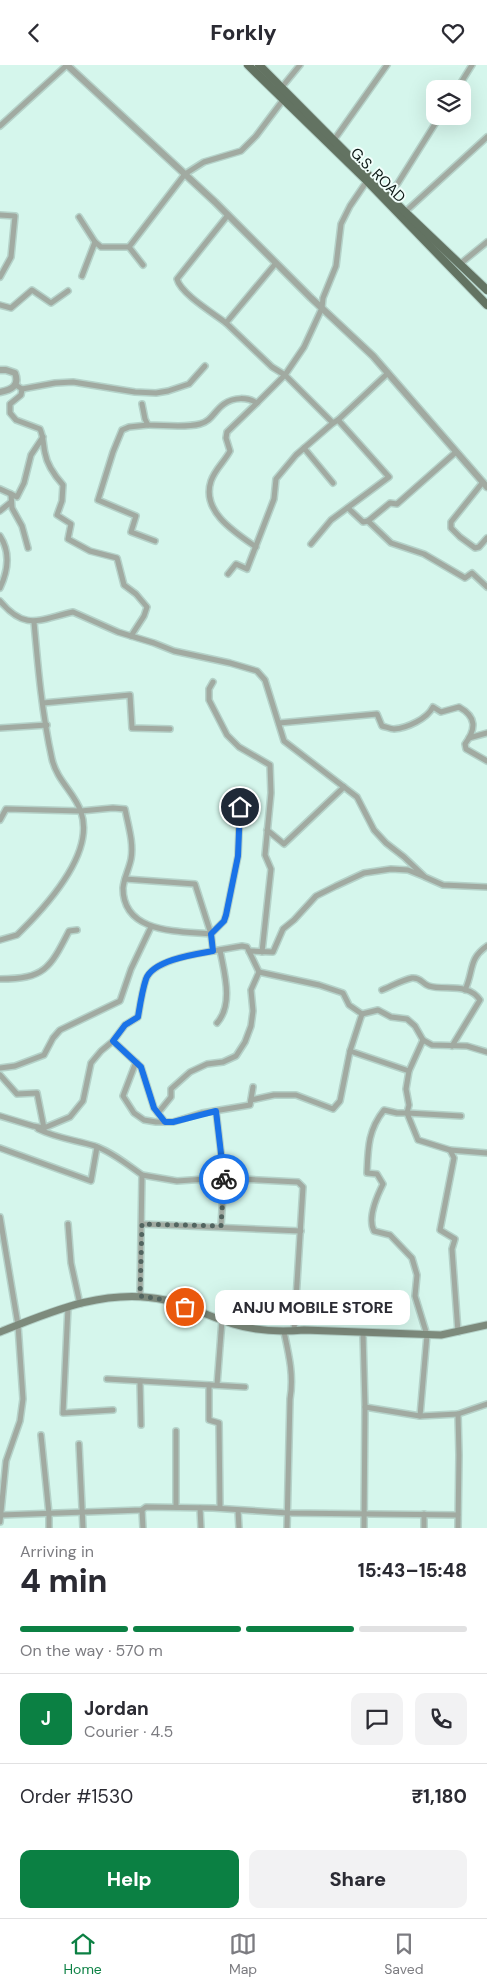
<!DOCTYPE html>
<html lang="en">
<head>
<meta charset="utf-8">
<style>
  :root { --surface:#fff; --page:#f2f2f3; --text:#2b2b33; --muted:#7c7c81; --line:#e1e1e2; --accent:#0b8043 }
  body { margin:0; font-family:"DM Sans",sans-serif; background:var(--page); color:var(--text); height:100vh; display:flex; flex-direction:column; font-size:19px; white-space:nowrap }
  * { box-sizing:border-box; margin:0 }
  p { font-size:16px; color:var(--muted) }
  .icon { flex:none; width:28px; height:28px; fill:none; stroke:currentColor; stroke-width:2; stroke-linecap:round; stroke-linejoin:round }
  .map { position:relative; height:1463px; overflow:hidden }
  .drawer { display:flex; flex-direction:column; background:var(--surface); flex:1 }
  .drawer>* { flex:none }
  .fabs { position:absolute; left:426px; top:15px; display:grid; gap:10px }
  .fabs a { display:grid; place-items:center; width:45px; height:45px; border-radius:10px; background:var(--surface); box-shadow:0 5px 20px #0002; font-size:25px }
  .pin { position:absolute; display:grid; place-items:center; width:42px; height:42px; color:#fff; margin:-21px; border:2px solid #fff; border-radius:50%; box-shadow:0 1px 5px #0007 }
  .courier { position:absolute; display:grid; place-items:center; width:50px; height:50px; margin:-25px; border:4px solid #1a73e8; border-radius:50%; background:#fff; color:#222; box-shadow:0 1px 6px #0007 }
  .bubble { position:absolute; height:35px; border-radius:10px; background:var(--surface); box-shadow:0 5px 20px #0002; font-size:16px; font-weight:800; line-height:35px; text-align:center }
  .head em { font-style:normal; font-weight:800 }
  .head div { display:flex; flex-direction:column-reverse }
  .head { display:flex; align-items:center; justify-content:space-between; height:85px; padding:0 20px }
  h1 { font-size:32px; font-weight:800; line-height:38px }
  .bar { display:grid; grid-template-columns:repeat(4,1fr); gap:8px 5px; align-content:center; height:60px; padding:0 20px }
  .bar i { height:6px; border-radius:4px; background:var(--line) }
  .bar .active { background:var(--accent) }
  .bar p { grid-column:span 4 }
  .line { display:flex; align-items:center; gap:12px; padding:0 20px; border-top:1px solid var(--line) }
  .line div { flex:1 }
  .round { display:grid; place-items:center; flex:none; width:52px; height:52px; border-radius:10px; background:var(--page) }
  .button { display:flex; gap:10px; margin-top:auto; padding:10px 20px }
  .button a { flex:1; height:58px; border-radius:10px; background:var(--accent); color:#fff; font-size:20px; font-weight:800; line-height:58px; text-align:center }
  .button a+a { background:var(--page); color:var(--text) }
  header { display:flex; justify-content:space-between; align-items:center; height:65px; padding:0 20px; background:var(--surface); font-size:22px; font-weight:800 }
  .tab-bar { display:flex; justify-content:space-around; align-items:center; height:70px; border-top:1px solid var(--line); background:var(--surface); font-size:14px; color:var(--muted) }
  .tab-bar a { display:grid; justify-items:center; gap:2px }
  .tab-bar .active { color:var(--accent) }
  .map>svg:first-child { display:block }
</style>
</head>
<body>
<header><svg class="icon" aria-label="back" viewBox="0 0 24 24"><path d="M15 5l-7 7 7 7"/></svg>Forkly<svg class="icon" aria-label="heart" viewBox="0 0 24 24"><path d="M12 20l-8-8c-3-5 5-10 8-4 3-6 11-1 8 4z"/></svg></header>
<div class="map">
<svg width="487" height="1463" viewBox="0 0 487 1463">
  <rect width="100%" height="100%" fill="#d5f6ec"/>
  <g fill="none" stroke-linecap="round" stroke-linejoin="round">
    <!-- minor casing -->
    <g stroke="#b5d2c9" stroke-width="8">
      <g id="minor">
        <polyline points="282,22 300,0"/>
        <polyline points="457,24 472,0"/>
        <polyline points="0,61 67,0"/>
        <polyline points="334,75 387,0"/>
        <polyline points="388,130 398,118 440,51"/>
        <polyline points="405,147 487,72"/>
        <polyline points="0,150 15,151 11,192 0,212"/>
        <polyline points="79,152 95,177 82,211"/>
        <polyline points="95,177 101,182 129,182 143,200"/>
        <polyline points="129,182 185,109 204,97 241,86 256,71 283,35"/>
        <polyline points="276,198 226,258 272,302 285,310 333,358 338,355 389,412 331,455 311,479"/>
        <polyline points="460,199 487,177"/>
        <polyline points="0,240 11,243 32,225 51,238 68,226"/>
        <path d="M226 258C213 248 181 229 177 214L228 150"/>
        <path d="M16 320 22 324 21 330 10 339V348L16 355 40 364C44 373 43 380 45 388 47 400 55 411 63 420L62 436 57 450 71 459 68 474 90 486 117 493 124 520 136 529 147 542 144 551 131 571"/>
        <polyline points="22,324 55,318 73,317 135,327 156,328 168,326 189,319 205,301"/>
        <path d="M142 339 145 354 148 360C165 360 184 363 200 359 212 356 214 346 224 339 234 332 247 332 257 338L285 310 304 282 322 243 323 233 336 201 341 159 350 141 367 116"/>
        <polyline points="338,355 388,308"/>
        <polyline points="148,360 129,362 122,365 113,387 98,435 136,451 131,467 155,476"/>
        <polyline points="304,383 333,418"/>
        <polyline points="483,417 451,457 451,463 460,472 475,483 479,482 487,473"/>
        <polyline points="0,424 11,429 12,443 22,461 28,483"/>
        <polyline points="11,429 17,432 24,418 31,390 43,372"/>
        <polyline points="348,443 363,457 368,456 391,478 424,489 465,513 472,508 487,522"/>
        <polyline points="0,446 11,437"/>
        <polyline points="368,456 390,438 397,439 456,387"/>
        <path d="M0 471C11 488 8 506 0 523"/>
        <path d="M256 482C234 467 201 446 211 416 215 404 225 396 230 386L226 373 227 367 257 338"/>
        <polyline points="228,509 236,499 247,504 274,434 276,414 296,390 333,358"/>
        <path d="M0 536C26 567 40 554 73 547L118 567 154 578 174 586 230 598 257 606 265 615 284 676 357 732 374 765 386 778 404 792 425 812 443 820 487 822"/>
        <polyline points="213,617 209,624 209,635 227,670 239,682 270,700 271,728 265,790 271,804 262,887"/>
        <polyline points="43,638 130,630 132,663 170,664"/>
        <path d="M279 658 377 649 382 661C386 662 391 664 394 664 407 663 427 654 433 642L441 647 459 642C477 652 476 664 465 679L466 684 487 696"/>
        <polyline points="0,663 47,660"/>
        <polyline points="469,673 487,668"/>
        <path d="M0 755 6 744 81 746 113 743 125 744C128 760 134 778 131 794 129 804 124 813 123 823 123 869 179 866 211 869L213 886C196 889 153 895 146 914 142 926 140 940 138 952L125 960 113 976 101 986 91 998 83 1036 70 1052 44 1063 33 1061 0 1051"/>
        <polyline points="267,765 284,779 344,722"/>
        <polyline points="125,814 195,819 211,869 224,856 226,850 238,791 240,742"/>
        <path d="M0 875 17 870 22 865C48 839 95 787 81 747 75 728 57 716 52 694 42 649 38 603 34 557"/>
        <path d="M213 886 242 881 247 882 259 907 319 920 343 928 349 940 362 949 350 986 409 1006 406 1024 409 1040 407 1048H397L384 1045C368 1065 368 1083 367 1108L377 1109 383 1119C377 1131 367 1153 374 1166L390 1170 412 1193 417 1210 415 1231 427 1270 420 1351"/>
        <polyline points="249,886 273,887 283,864 294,855 316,831 336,821 364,808 391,804 408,805 423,811"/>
        <path d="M0 914C45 914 50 903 69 866L77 865"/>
        <path d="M382 925C392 921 402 915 412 913 421 912 422 919 429 921 445 926 468 917 480 935L452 981"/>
        <path d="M465 925C474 906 468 894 487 881"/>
        <polyline points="362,949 378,945 391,952 407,954 415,961 423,975"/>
        <path d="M217 958C234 939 224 907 220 885"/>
        <polyline points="113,976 141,1002 154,1043 165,1057"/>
        <polyline points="136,997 123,1031 134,1048 144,1055 156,1057 173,1057 202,1048 250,1040 253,1022"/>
        <polyline points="0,1003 15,1001 44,990 53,973 60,965 120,936 131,904 151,862"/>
        <polyline points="409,1006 423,975 432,980 467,981 487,987"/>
        <polyline points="0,1010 17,1029 37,1028 44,1063"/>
        <polyline points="251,1035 274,1030 296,1030 333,1044 340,1036 350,986"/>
        <polyline points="216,1046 224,1113 221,1161"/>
        <polyline points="158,1048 171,1032 171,1024 190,1007 207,999 223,997 236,991 245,977 251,961 253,946 251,925 259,907"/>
        <path d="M38 1064C56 1073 75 1075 95 1081 112 1087 128 1100 142 1110L140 1231"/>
        <polyline points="0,1083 91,1116 97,1082"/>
        <polyline points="450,1085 487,1088"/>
        <polyline points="142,1110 177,1116 220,1113 298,1117 303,1122 294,1266"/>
        <polyline points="0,1152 18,1260 23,1334 20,1356 6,1396 0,1457"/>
        <polyline points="68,1159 71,1198 80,1239"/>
        <polyline points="142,1159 301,1166"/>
        <polyline points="68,1242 63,1348 113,1345"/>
        <path d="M284 1267C289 1290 294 1311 290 1334L287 1463"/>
        <polyline points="458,1267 452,1184 455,1174 440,1165 454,1093 450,1085 418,1075 407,1048 461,1051"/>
        <polyline points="363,1268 365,1342 364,1463"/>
        <polyline points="107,1314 245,1322"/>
        <polyline points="140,1316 141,1360"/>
        <polyline points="209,1320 209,1355 219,1358 220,1443"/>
        <polyline points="217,1320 222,1255"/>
        <polyline points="365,1342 420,1351 458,1349 487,1339"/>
        <polyline points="176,1366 176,1442"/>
        <polyline points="41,1370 49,1449 49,1463"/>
        <polyline points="79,1379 83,1463"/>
        <polyline points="200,1443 201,1463"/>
        <polyline points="142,1445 143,1463"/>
        <polyline points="238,1445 239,1463"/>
        <polyline points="1,1450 142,1445 146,1442 213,1443 288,1448 458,1450"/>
        <polyline points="424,1463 424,1449"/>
        <polyline points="458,1463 459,1390 458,1349"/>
      </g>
    </g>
    <!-- tertiary casing -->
    <g stroke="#b5d2c9" stroke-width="9">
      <g id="tertiary">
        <polyline points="67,0 215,137 311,233 373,291 487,422"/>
        <path d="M0 305H6L15 308C20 321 11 325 0 327"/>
      </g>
    </g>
    <!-- secondary casing -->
    <g stroke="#b5d2c9" stroke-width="9">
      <path id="secondary" d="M0 1267C52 1246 108 1222 165 1235 188 1240 210 1252 233 1259 256 1266 281 1267 304 1265L441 1270 487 1260"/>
    </g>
    <!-- primary casing -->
    <g stroke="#b5d2c9" stroke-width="10">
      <g id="primary">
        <polyline points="248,0 367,116 487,240"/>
        <polyline points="259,0 405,147 487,225"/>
      </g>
    </g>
    <!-- minor -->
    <use href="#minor" stroke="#a1aaa1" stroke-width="5"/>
    <!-- tertiary -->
    <use href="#tertiary" stroke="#a1aaa1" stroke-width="6"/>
    <!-- secondary -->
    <use href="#secondary" stroke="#7d8a7c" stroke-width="7"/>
    <!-- primary -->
    <use href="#primary" stroke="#637362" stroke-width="8"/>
  </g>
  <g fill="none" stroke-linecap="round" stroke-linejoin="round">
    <!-- done -->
    <polyline stroke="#526560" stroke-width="5" stroke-dasharray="0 9" points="185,1242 166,1235 140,1231 142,1159 221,1161 224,1114"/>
    <!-- route -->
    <path stroke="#1a73e8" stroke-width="6" d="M224 1114 216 1046 173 1057H165L154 1043 141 1002 113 976 125 960 138 952C140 940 142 926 146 914 153 895 196 889 213 886L211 869 224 856 226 850 238 791 240 742"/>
  </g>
  <g text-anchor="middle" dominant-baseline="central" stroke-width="4" stroke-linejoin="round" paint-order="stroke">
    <!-- street labels -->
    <g font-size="15" fill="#0b1714" stroke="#f1fefa">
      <text transform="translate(378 110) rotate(45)">G.S. ROAD</text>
    </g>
  </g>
</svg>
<div class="fabs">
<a><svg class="icon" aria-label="layers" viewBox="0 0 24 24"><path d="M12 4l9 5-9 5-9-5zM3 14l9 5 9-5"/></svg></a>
</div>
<div class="pin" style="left:185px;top:1242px;background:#ea580c"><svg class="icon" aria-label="bag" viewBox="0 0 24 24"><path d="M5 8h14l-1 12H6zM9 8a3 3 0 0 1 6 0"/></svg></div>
<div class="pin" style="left:240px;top:742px;background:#1f2937"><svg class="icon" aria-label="home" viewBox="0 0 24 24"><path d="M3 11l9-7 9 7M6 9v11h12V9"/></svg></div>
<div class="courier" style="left:224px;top:1114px"><svg class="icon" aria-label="bike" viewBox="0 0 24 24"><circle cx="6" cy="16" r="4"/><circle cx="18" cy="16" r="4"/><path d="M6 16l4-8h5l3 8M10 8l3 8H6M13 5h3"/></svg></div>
<div class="bubble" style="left:215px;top:1225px;width:195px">ANJU MOBILE STORE</div>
</div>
<section class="drawer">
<div class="head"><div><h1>4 min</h1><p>Arriving in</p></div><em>15:43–15:48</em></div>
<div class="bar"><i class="active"></i><i class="active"></i><i class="active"></i><i></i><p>On the way · 570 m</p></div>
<div class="line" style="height:90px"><b class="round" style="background:var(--accent);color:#fff">J</b><div><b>Jordan</b><p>Courier · 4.5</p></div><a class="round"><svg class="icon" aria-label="chat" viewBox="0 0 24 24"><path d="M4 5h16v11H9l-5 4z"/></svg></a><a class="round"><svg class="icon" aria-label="phone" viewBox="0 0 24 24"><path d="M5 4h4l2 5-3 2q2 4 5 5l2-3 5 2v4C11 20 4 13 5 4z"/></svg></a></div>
<div class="line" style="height:65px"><div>Order #1530</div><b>₹1,180</b></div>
<div class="button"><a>Help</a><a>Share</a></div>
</section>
<nav class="tab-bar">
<a class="active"><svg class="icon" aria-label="home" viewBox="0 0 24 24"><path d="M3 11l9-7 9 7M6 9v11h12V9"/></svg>Home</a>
<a><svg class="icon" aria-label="map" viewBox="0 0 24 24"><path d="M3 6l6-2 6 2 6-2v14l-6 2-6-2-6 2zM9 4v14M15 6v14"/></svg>Map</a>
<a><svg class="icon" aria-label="saved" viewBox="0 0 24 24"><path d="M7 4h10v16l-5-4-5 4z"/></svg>Saved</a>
</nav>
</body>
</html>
